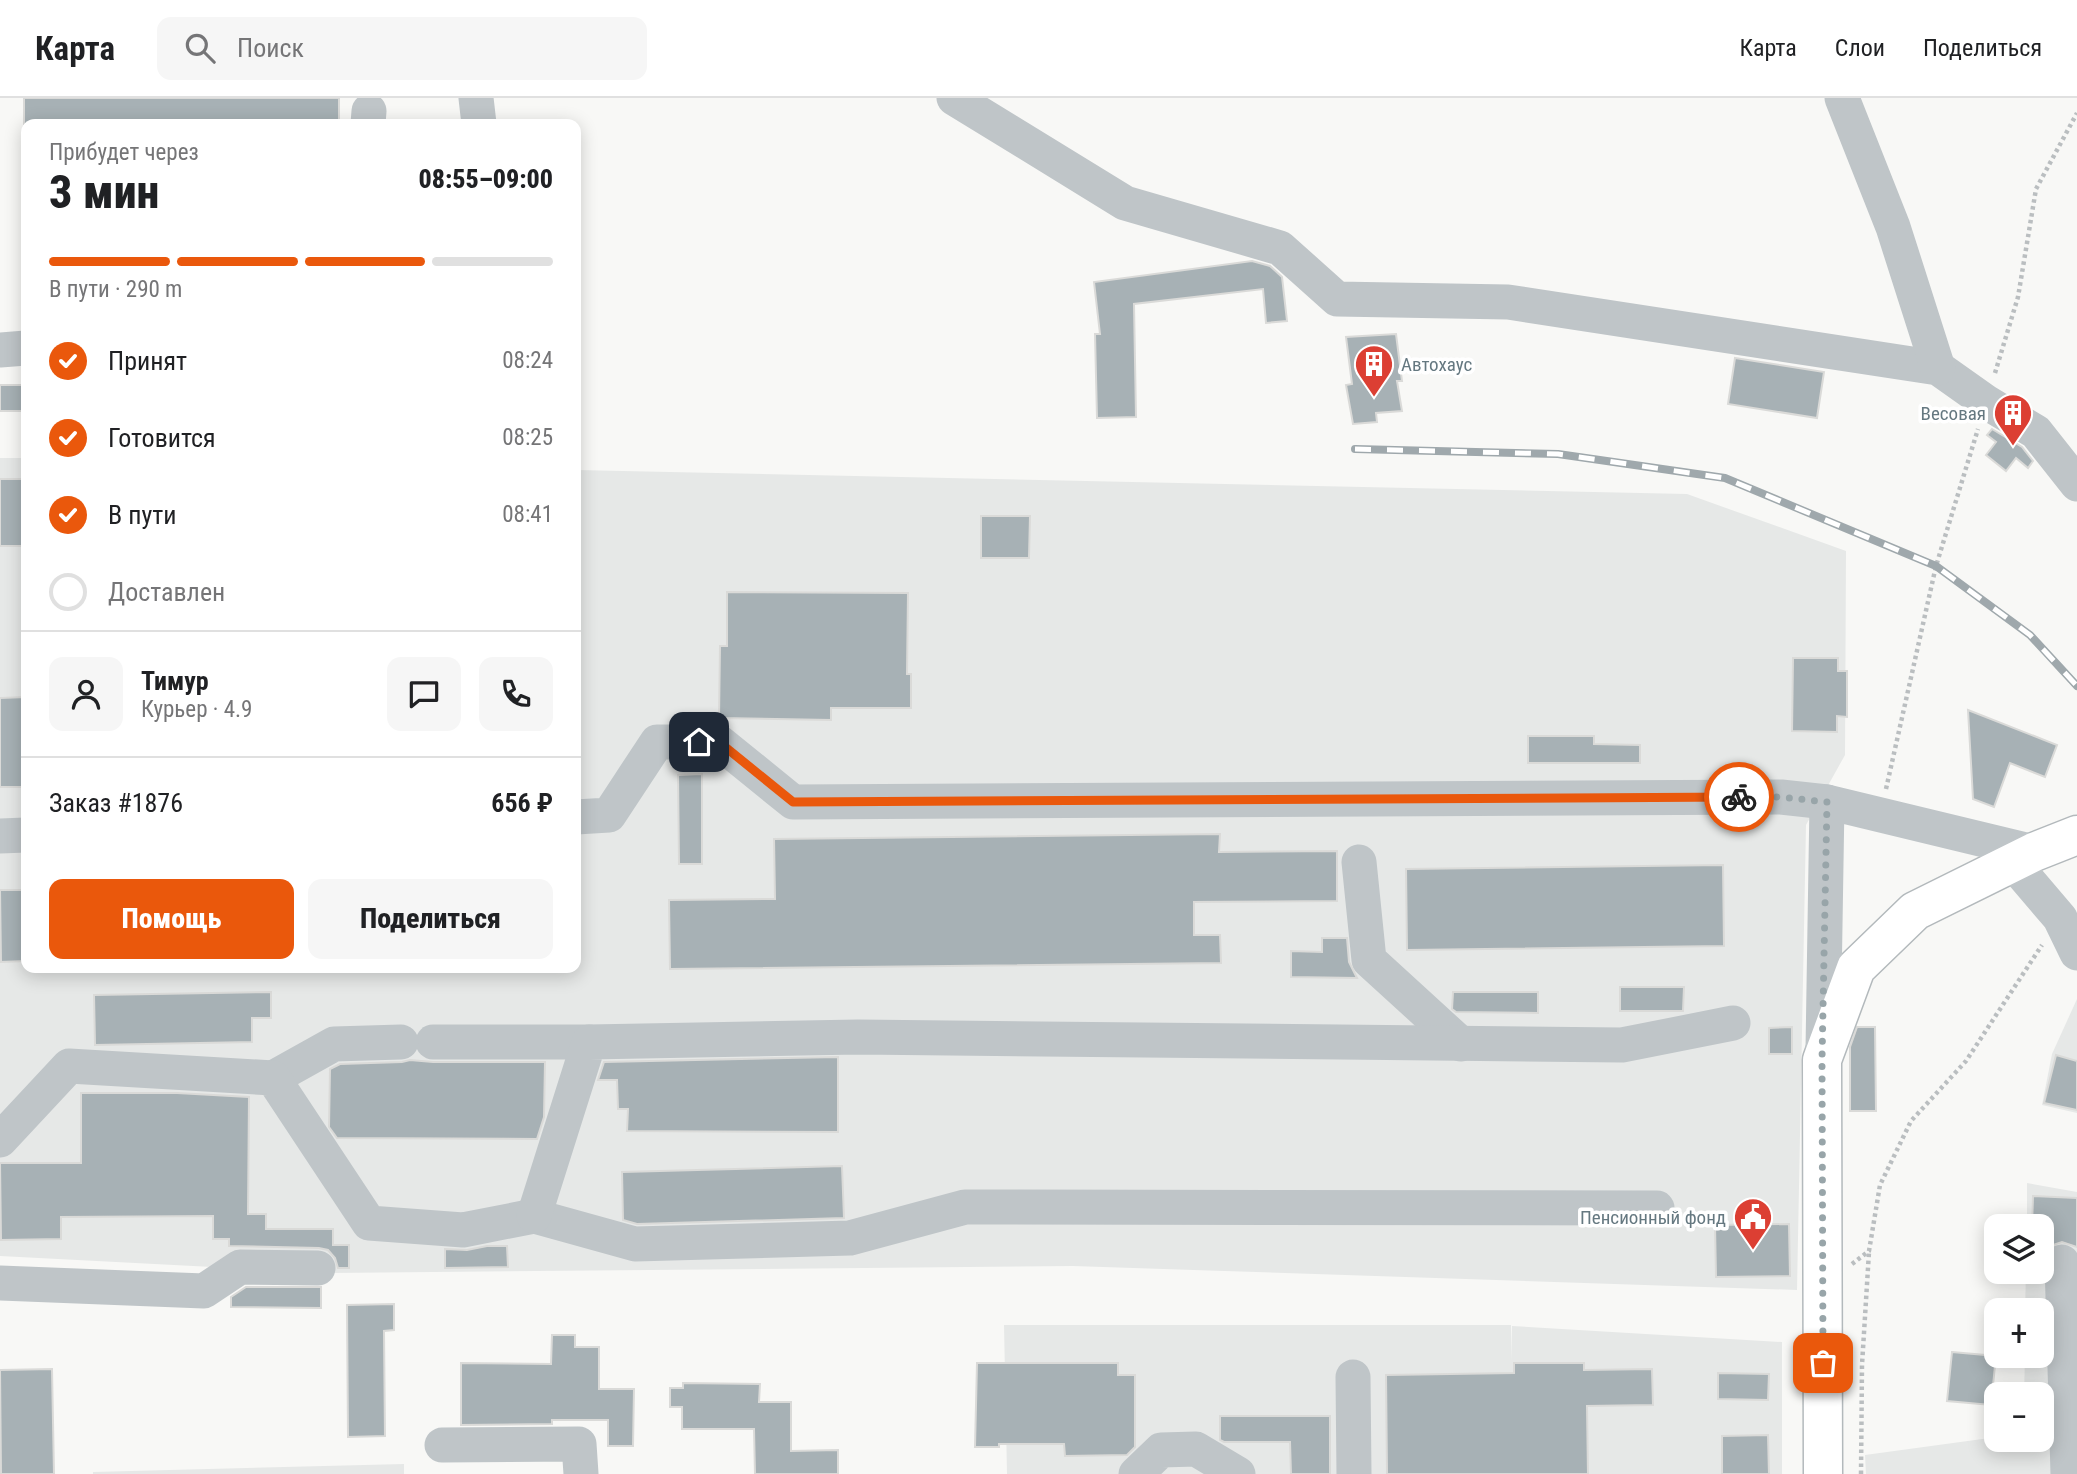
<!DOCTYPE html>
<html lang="ru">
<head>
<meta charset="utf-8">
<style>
  :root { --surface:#fff; --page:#f6f6f6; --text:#202124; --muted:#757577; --line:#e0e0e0; --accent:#ea580c }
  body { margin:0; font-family:"Roboto Condensed",sans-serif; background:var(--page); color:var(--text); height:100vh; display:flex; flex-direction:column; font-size:26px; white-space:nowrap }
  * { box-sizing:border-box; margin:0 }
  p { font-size:23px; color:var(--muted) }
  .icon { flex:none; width:38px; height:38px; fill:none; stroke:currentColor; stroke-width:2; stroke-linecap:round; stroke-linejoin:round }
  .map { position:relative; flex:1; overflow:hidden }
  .side { position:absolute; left:21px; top:21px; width:560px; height:854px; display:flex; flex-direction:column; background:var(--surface); border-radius:14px; box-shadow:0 4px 18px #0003 }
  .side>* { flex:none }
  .buttons { position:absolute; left:1984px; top:1116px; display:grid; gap:14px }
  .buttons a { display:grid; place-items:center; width:70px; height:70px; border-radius:14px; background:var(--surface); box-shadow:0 4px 18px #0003; font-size:35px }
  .pin { position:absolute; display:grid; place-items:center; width:60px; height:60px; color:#fff; margin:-30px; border-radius:14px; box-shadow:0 4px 10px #0006 }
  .courier { position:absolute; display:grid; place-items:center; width:70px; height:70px; margin:-35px; border:5px solid #ea580c; border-radius:50%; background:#fff; color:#222; box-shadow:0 2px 9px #0007 }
  .head em { font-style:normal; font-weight:800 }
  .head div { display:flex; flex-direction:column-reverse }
  .head { display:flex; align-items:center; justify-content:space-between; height:119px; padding:0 28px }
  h1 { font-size:46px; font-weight:800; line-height:52px }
  .bar { display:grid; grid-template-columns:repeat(4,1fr); gap:10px 7px; align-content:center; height:84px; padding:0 28px }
  .bar i { height:9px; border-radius:5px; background:var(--line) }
  .bar .on { background:var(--accent) }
  .bar p { grid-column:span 4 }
  .line { display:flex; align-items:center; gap:18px; padding:0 28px; border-top:2px solid var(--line) }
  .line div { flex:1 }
  .round { display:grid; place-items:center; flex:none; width:74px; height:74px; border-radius:14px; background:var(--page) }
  ol { padding:0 28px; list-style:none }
  li { display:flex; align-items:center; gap:21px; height:77px }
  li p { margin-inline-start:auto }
  li .icon { padding:7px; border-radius:50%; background:var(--accent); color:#fff; stroke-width:4 }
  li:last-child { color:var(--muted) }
  li i { width:38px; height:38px; border:4px solid var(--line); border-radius:50% }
  .cta { display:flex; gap:14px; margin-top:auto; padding:14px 28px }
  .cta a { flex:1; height:80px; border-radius:14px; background:var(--accent); color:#fff; font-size:28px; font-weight:800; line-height:80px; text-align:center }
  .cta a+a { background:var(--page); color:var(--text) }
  header { display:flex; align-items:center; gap:42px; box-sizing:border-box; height:98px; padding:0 35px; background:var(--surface); border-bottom:2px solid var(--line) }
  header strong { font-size:33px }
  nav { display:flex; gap:38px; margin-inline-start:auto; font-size:24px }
  .search { width:490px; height:63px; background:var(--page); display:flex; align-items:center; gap:18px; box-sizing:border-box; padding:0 24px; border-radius:14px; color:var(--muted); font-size:26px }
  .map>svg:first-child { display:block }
</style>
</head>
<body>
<header>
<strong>Карта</strong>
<div class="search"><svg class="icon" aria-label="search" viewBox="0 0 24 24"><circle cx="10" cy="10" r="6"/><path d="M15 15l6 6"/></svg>Поиск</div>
<nav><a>Карта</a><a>Слои</a><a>Поделиться</a></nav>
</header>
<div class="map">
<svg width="2077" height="1376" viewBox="0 0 2077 1376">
  <rect width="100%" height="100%" fill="#f8f8f6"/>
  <!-- built -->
  <g fill="#e6e8e7">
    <polygon points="0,360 26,360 26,870 576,870 576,372 1687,396 1846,453 1845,657 1806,727 1797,1192 1073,1168 331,1175 0,1158"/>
    <polygon points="2077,901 2077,1015 2042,1007 2052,956"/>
    <polygon points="2027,1085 2077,1094 2077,1376 1866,1376 1865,1357 1997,1339 1997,1342 2042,1342 2042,1297 2024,1297 2025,1258 2042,1258 2042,1213 2025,1213 2026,1174 2042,1174 2042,1129 2027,1129"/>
    <polygon points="1004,1227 1511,1227 1512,1263 1512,1228 1782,1244 1782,1376 1007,1376"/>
    <polygon points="404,1366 404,1376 93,1376 93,1374"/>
  </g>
  <!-- building -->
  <g fill="#a7b1b5" stroke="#dadad8" stroke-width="2">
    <rect x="24" y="0" width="315" height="26"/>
    <polygon points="1252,163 1270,168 1282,179 1287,223 1266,225 1263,191 1134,206 1136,319 1097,320 1095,236 1100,236 1094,184"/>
    <polygon points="1396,236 1402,283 1397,283 1402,313 1376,315 1377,324 1353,326 1346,287 1352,286 1346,239"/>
    <polygon points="1735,260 1824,274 1817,320 1728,306"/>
    <rect x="0" y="287" width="26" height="26"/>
    <polygon points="1992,331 2022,349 2033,363 2028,370 2016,360 2006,373 1986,357 1996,344 1987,337"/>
    <rect x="0" y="381" width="26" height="67"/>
    <polygon points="981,418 1030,418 1029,460 981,460"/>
    <polygon points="727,494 908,495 907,576 911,576 911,610 831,610 831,622 719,620 720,548 727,548"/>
    <polygon points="1793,560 1838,560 1838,573 1847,573 1847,619 1837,618 1837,634 1792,633"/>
    <polygon points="26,599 26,689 0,689 0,600"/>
    <polygon points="1968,612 2057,647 2045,679 2010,665 1994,709 1973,701"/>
    <polygon points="1528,638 1594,638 1594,646 1640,647 1640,665 1528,665"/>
    <polygon points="702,676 702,766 679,766 678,677"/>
    <polygon points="1220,736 1219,754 1337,753 1337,803 1194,804 1194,837 1220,837 1221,865 670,871 669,802 775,801 774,741"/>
    <polygon points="1723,767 1724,848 1407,852 1406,771"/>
    <polygon points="0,792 26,792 26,863 1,864"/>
    <polygon points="1322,840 1347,840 1349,864 1357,880 1291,879 1291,853 1322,854"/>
    <polygon points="1620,889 1684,889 1683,913 1620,913"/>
    <polygon points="271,894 271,920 252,920 252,944 95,947 94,897"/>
    <polygon points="1453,894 1538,894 1538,915 1456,914 1452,911"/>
    <polygon points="1792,929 1792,956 1769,956 1769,930"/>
    <polygon points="1857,929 1875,929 1876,1013 1850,1013 1850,949"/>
    <polygon points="2056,957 2077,963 2077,1012 2044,1005"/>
    <polygon points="838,959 838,1034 627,1033 628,1011 618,1011 617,982 598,982 604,964"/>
    <polygon points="410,962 433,964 545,964 544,1019 537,1041 337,1040 329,1029 330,971 340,966 402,964"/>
    <polygon points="81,995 177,995 249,999 248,1116 266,1116 266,1131 333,1131 333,1147 349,1147 349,1170 338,1170 335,1160 328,1152 319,1150 229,1148 229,1141 213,1141 213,1118 61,1119 61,1141 1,1142 0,1065 81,1065"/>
    <polygon points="842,1068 844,1120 637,1126 623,1122 622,1074"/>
    <polygon points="2033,1098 2077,1100 2077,1149 2062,1144 2050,1148 2042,1148 2042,1129 2032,1129"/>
    <polygon points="1789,1126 1790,1178 1716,1179 1715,1127"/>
    <polygon points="487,1148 507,1148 508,1169 445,1170 445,1151 467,1152"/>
    <polygon points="246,1189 321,1189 321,1210 231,1209 231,1199"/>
    <polygon points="394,1206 394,1232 384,1233 385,1338 348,1339 347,1207"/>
    <polygon points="552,1237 575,1237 575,1249 599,1249 599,1291 634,1291 633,1348 608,1348 608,1322 552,1322 552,1326 461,1327 461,1265 551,1266"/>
    <polygon points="1952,1254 1996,1258 1991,1307 1947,1303"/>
    <polygon points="977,1265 1118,1265 1118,1277 1135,1277 1135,1349 1127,1357 1065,1358 1064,1346 999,1346 999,1349 975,1349"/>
    <polygon points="1514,1265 1584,1265 1584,1272 1652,1271 1653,1307 1587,1308 1588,1376 1387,1376 1386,1277 1514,1275"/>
    <polygon points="52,1271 54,1376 1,1376 0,1272"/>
    <polygon points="1718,1275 1769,1276 1768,1302 1718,1301"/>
    <polygon points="683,1285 760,1286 759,1304 791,1304 791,1353 838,1352 838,1376 755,1376 754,1331 682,1331 682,1309 670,1309 670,1290 683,1290"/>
    <polygon points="1220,1318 1330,1318 1330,1376 1291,1376 1290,1344 1224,1344 1220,1342"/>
    <polygon points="1768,1337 1769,1376 1722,1376 1722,1338"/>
  </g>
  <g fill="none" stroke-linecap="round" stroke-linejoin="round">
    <!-- major casing -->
    <g stroke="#b3b9bc" stroke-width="41">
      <polyline id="major" points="1823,1376 1822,962 1856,870 1915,813 2034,754 2077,737"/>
    </g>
    <!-- path -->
    <g stroke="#babec0" stroke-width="4.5" stroke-dasharray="3.5 3.5" stroke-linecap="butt">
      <polyline points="1995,275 2018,199 2036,91 2077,15"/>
      <polyline points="1886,691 1936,468 1978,331"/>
      <polyline points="1852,1166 1869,1153 1880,1087 1911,1023 1966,963 2042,847"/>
      <polyline points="1861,1376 1862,1267 1869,1154"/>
    </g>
    <!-- minor -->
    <g stroke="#bfc5c8" stroke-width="35">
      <polyline points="476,0 479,26"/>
      <polyline points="954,0 1125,105 1280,150 1337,201 1508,204 1938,270 1986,304 2036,334 2077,386"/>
      <polyline points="1842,0 1893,129 1938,270"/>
      <polyline points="368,26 369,13"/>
      <polyline points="0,252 26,250"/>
      <polyline points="576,719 609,717 657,644 719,644 793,704 1781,699 1827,704"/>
      <polyline points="0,738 26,737"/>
      <polyline points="1359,764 1369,862 1461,946"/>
      <polyline points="2013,765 2060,820 2077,855"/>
      <polyline points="433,944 589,944"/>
      <polyline points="1823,951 1827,704 2034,754"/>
      <polyline points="273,980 334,946 401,944"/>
      <polyline points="0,1042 69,968 273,980 369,1125 463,1132 534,1118 635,1146 850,1140 965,1109 1657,1110"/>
      <polyline points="534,1118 589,944 858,939 1622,947 1733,925"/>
      <polyline points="2062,1164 2068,1376"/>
      <polyline points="0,1185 204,1193 240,1169 318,1170"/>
      <polyline points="1353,1279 1354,1376"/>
      <polyline points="442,1347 579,1346 581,1376"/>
      <polyline points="1136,1376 1161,1352 1196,1351 1238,1376"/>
    </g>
    <!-- major -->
    <use href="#major" stroke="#fff" stroke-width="38"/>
    <!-- rail casing -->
    <g stroke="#9fa8ac" stroke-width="8">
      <polyline id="rail" points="1355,351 1558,356 1725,380 1936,468 2030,537 2077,588"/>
    </g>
    <!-- rail -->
    <use href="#rail" stroke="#fff" stroke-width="5" stroke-dasharray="16" stroke-linecap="butt"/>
  </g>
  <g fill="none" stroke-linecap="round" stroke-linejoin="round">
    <!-- done -->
    <polyline stroke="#98a5a9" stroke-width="7" stroke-dasharray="0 12.6" points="1739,699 1781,699 1827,704 1822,962 1823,1265"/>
    <!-- route -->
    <polyline stroke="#ea580c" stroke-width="9" points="699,644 719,644 793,704 1739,699"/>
  </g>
  <!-- icons -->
  <defs>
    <g id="building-pin" transform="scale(2.0125)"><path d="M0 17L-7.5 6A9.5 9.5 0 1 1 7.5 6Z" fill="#dc3f33" stroke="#fff"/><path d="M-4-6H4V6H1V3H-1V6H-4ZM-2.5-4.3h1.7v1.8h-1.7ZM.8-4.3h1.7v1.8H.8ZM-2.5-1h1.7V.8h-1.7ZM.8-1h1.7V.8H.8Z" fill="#fff"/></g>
    <g id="civic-pin" transform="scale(2.0125)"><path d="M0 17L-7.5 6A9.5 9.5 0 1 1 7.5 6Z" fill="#dc3f33" stroke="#fff"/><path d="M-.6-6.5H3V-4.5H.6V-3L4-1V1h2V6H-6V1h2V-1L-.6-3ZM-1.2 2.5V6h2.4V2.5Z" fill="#fff"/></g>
  </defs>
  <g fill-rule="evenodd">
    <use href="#building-pin" x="1374" y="266"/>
    <use href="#building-pin" x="2013" y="315"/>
    <use href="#civic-pin" x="1753" y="1119"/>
  </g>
  <g text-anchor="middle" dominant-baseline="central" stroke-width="7" stroke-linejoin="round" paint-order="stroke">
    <!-- poi labels -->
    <g font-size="19" fill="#657880" stroke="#fff" text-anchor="end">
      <text x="1401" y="266" text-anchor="start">Автохаус</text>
      <text x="1986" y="315">Весовая</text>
      <text x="1726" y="1119">Пенсионный фонд</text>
    </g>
  </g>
</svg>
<div class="buttons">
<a><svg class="icon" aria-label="layers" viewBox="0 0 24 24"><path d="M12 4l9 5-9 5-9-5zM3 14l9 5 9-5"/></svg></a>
<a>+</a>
<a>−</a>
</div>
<div class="pin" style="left:1823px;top:1265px;background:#ea580c"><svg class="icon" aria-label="bag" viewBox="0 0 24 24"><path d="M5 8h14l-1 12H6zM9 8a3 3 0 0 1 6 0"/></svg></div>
<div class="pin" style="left:699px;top:644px;background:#1f2937"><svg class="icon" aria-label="home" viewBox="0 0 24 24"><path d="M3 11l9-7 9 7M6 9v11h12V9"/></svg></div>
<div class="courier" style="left:1739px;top:699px"><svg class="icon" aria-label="bike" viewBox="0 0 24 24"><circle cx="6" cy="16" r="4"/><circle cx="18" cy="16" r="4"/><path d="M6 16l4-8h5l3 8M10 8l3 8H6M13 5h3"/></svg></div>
<section class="side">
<div class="head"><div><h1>3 мин</h1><p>Прибудет через</p></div><em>08:55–09:00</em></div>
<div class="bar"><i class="on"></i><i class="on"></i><i class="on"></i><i></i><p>В пути · 290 m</p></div>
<ol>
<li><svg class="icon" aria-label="check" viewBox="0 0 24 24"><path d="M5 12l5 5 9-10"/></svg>Принят<p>08:24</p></li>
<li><svg class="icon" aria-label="check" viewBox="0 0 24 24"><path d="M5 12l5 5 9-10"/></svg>Готовится<p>08:25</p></li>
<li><svg class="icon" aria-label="check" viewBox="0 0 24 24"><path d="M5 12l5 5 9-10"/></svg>В пути<p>08:41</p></li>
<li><i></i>Доставлен</li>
</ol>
<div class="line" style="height:126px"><a class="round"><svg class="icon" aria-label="person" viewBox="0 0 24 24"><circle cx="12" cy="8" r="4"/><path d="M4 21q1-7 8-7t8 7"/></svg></a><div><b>Тимур</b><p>Курьер · 4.9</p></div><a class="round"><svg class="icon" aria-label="chat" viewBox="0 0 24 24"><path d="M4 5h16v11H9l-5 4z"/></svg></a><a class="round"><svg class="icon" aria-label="phone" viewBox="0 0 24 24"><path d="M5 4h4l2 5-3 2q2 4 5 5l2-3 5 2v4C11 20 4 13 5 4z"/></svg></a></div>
<div class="line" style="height:91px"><div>Заказ #1876</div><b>656 ₽</b></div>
<div class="cta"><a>Помощь</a><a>Поделиться</a></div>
</section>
</div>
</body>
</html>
